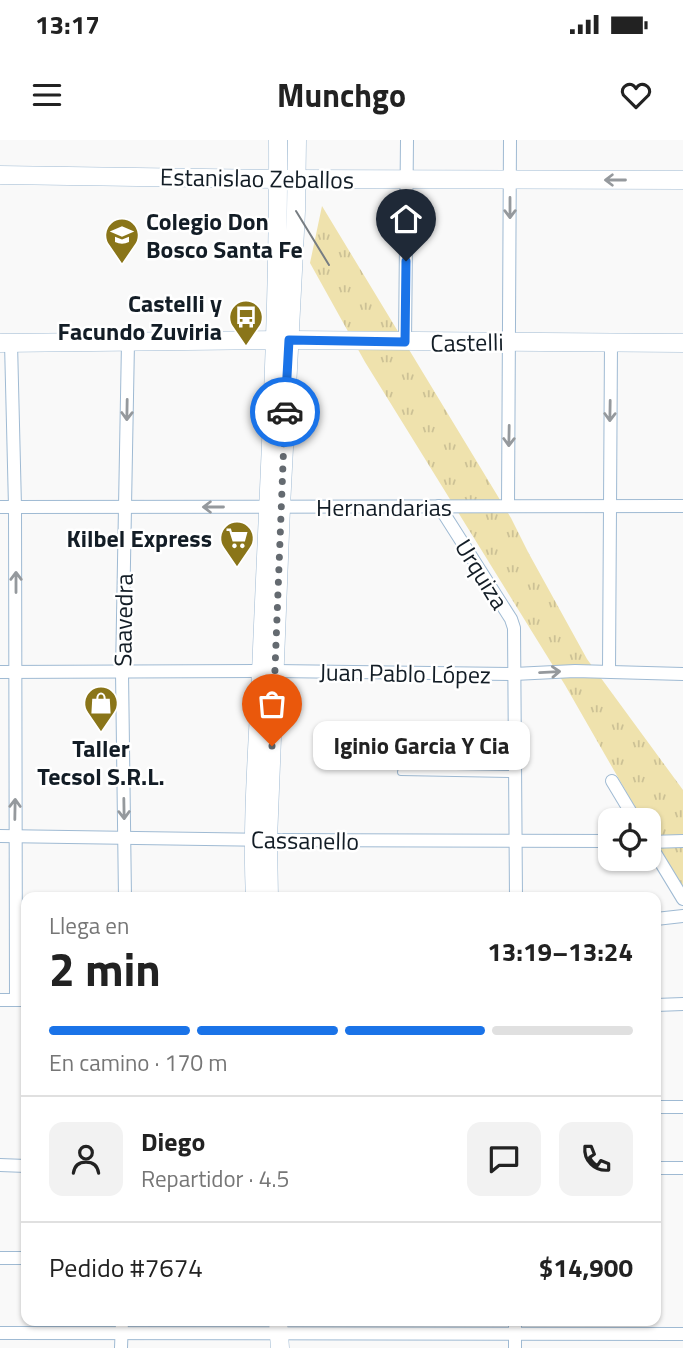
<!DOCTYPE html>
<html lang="es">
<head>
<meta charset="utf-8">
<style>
  :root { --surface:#fff; --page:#f2f2f2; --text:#222; --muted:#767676; --line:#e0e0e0; --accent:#1a73e8 }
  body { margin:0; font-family:"Titillium Web",sans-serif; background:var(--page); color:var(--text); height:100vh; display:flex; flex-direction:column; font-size:26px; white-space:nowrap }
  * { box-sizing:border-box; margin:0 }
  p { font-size:23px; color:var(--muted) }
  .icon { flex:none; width:38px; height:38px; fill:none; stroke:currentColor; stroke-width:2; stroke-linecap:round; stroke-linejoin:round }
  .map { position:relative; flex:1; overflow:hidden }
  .sheet { position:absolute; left:21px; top:752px; width:640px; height:434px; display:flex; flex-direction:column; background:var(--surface); border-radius:14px; box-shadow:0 2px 5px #0004 }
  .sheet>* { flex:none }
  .controls { position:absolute; left:598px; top:668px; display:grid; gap:14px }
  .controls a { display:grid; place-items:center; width:63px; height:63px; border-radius:14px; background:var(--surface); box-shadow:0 2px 5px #0004; font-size:35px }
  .pin { position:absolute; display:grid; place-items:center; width:60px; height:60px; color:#fff; margin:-72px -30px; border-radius:50% 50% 50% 0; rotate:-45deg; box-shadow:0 0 7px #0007 }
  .pin .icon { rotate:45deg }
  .courier { position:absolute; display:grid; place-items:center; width:70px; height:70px; margin:-35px; border:5px solid #1a73e8; border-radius:50%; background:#fff; color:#222; box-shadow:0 2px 9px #0007 }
  .bubble { position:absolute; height:49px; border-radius:14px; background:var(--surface); box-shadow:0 2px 5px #0004; font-size:23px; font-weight:700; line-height:49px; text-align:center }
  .headline em { font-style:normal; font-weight:700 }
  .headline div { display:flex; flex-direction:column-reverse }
  .headline { display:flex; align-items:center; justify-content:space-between; height:119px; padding:0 28px }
  h1 { font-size:46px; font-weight:700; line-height:52px }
  .bar { display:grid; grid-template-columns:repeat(4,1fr); gap:10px 7px; align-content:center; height:84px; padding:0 28px }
  .bar i { height:9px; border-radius:5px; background:var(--line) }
  .bar .current { background:var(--accent) }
  .bar p { grid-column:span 4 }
  .line { display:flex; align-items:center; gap:18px; padding:0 28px; border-top:2px solid var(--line) }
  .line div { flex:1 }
  .round { display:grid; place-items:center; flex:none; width:74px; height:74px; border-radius:14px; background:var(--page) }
  .status { display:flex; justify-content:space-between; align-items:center; height:49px; padding:0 35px; background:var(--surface); direction:ltr }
  .status svg { height:19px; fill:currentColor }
  header { display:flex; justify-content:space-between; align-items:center; height:91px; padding:0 28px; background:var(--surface); font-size:32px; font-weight:700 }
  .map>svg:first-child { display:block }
</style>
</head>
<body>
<div class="status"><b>13:17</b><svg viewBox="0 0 49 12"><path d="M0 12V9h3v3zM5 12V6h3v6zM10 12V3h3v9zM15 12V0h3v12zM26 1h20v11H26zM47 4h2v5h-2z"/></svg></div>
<header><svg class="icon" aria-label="menu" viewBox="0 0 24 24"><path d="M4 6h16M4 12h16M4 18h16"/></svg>Munchgo<svg class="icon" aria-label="heart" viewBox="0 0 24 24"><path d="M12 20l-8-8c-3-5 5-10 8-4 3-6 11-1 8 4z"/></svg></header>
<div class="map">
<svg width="683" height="1208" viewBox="0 0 683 1208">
  <defs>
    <pattern id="grass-tufts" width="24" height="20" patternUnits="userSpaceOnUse" patternTransform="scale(1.75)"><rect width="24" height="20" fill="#efe2ad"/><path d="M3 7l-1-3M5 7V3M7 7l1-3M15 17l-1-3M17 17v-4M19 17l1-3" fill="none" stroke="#ccc195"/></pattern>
  </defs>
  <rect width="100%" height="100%" fill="#f9f9f9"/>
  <!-- grass -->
  <polygon fill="url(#grass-tufts)" points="322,66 511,378 528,412 587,519 683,650 683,747 649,692 649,681 643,681 565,545 365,222 310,123"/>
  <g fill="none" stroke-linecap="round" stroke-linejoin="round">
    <!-- lane casing -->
    <g stroke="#9fbad3" stroke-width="8">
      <polyline id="lane" points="401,632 515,634"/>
    </g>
    <!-- street casing -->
    <g stroke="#9fbad3" stroke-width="14">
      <g id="street">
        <polyline points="405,202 407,0"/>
        <polyline points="11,203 15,367 16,860"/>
        <polyline points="439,366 511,479 514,488 516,758"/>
        <polyline points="508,366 510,0"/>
        <polyline points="0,367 683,366"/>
        <polyline points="609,531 611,203"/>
        <polyline points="0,532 275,531 514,534 575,531 683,534"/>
        <polyline points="612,641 636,681"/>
        <polyline points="0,696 268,700 611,701"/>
        <polyline points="649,702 683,701"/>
        <polyline points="649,703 683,759"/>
        <polyline points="125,758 122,532 128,202"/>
        <polyline points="656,779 683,776"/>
        <polyline points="0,860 26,860"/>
        <polyline points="656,865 683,864"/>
        <polyline points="656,967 683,967"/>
        <polyline points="0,1025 26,1026"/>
        <polyline points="656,1028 683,1028"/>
        <polyline points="0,1118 26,1118"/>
        <polyline points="0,1193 683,1194"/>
        <polyline points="121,1208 122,1181"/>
        <polyline points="515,1208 515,1181"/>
      </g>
    </g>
    <!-- secondary casing -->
    <g stroke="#9fbad3" stroke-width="19">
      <g id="secondary">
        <polyline points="0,35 278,39 683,40"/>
        <polyline points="0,203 289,200 683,203"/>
        <path d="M255 758C251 675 259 592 262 509 269 339 279 170 278 0"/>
        <polyline points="269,758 268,700 281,367 296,71 297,0"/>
        <polyline points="278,1181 280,1208"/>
      </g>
    </g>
    <!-- lane -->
    <use href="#lane" stroke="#fff" stroke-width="6"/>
    <!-- street -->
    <use href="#street" stroke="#fff" stroke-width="12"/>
    <!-- secondary -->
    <use href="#secondary" stroke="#fff" stroke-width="18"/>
    <!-- tram -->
    <polyline stroke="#777d82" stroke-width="2" points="296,71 329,125"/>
  </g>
  <!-- one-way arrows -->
  <defs><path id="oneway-shaft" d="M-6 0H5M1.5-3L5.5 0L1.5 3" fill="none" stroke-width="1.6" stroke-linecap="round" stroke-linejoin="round" transform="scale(1.75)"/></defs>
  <g stroke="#95999d">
    <use href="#oneway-shaft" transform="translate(615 40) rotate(-180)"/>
    <use href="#oneway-shaft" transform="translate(510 68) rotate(90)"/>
    <use href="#oneway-shaft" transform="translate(127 270) rotate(91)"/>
    <use href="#oneway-shaft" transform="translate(610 271) rotate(91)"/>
    <use href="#oneway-shaft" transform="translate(509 296) rotate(91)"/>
    <use href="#oneway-shaft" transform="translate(213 367) rotate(180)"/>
    <use href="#oneway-shaft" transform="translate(16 442) rotate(-90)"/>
    <use href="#oneway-shaft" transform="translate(550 532) rotate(-3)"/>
    <use href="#oneway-shaft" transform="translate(15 669) rotate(-89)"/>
    <use href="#oneway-shaft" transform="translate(124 669) rotate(89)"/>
  </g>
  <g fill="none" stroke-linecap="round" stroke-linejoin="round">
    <!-- done -->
    <polyline stroke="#646a70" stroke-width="7" stroke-dasharray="0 12.6" points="272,606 285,272"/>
    <!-- route -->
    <polyline stroke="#1a73e8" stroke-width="9" points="285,272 289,200 405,202 406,121"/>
  </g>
  <!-- icons -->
  <defs>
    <g id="school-pin" transform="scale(1.75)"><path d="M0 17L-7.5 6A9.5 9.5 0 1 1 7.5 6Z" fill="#8a7519" stroke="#fff"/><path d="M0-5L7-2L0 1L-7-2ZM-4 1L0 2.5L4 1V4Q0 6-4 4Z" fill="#fff"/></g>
    <g id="bus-pin" transform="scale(1.75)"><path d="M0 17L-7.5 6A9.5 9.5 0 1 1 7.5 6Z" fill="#8a7519" stroke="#fff"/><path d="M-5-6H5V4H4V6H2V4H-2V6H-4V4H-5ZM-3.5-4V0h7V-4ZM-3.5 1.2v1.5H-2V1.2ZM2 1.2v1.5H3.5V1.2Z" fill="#fff"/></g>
    <g id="supermarket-pin" transform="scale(1.75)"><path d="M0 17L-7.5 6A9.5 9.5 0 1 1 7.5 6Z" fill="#8a7519" stroke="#fff"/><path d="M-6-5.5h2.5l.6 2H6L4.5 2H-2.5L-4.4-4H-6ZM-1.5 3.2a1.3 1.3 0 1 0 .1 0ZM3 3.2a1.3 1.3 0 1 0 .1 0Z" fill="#fff"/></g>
    <g id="shop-pin" transform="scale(1.75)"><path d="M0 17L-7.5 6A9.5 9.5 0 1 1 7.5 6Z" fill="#8a7519" stroke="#fff"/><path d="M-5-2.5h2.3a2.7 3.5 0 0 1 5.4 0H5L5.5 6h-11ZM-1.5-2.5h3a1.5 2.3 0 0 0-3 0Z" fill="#fff"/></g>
  </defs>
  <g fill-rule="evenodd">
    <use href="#school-pin" x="122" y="95"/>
    <use href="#bus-pin" x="246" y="177"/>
    <use href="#supermarket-pin" x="237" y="398"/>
    <use href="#shop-pin" x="101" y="563"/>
  </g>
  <g text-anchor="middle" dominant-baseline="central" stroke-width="5" stroke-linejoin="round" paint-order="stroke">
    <!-- street labels -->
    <g font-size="24" fill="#131d26" stroke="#fff">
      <text transform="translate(257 38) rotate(1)">Estanislao Zeballos</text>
      <text transform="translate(467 202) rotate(-1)">Castelli</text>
      <text x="384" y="367">Hernandarias</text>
      <text transform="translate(482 434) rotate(58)">Urquiza</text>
      <text transform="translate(123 480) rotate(-89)">Saavedra</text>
      <text transform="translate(405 533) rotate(1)">Juan Pablo López</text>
      <text transform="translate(305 700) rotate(1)">Cassanello</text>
    </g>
    <!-- poi labels -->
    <g font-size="24" font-weight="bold" fill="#131d26" stroke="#fff" text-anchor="end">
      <text x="146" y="81" text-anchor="start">Colegio Don<tspan x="146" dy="28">Bosco Santa Fe</tspan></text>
      <text x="222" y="163">Castelli y<tspan x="222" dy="28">Facundo Zuviria</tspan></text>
      <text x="212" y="398">Kilbel Express</text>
      <text x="101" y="608" text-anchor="middle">Taller<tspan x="101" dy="28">Tecsol S.R.L.</tspan></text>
    </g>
  </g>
</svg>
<div class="controls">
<a><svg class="icon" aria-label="locate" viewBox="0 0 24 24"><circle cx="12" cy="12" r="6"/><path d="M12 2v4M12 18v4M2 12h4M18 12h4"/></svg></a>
</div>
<div class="pin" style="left:272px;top:606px;background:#ea580c"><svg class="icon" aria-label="bag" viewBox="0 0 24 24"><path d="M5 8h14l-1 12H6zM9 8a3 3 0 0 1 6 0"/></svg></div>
<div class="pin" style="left:406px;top:121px;background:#1f2937"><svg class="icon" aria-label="home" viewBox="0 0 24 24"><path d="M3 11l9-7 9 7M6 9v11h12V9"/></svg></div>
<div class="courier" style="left:285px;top:272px"><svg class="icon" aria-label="car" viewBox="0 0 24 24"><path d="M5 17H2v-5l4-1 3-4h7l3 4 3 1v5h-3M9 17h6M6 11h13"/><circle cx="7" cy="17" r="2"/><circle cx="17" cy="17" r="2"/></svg></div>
<div class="bubble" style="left:313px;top:581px;width:217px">Iginio Garcia Y Cia</div>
<section class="sheet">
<div class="headline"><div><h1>2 min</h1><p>Llega en</p></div><em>13:19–13:24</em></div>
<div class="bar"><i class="current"></i><i class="current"></i><i class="current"></i><i></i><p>En camino · 170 m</p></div>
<div class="line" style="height:126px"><a class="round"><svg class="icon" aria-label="person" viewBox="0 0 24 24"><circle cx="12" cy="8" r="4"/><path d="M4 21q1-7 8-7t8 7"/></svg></a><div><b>Diego</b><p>Repartidor · 4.5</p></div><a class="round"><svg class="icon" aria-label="chat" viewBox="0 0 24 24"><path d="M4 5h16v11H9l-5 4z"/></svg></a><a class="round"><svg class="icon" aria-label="phone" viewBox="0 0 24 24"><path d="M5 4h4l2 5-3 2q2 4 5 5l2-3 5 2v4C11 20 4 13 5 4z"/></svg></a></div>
<div class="line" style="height:91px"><div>Pedido #7674</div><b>$14,900</b></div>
</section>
</div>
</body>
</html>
